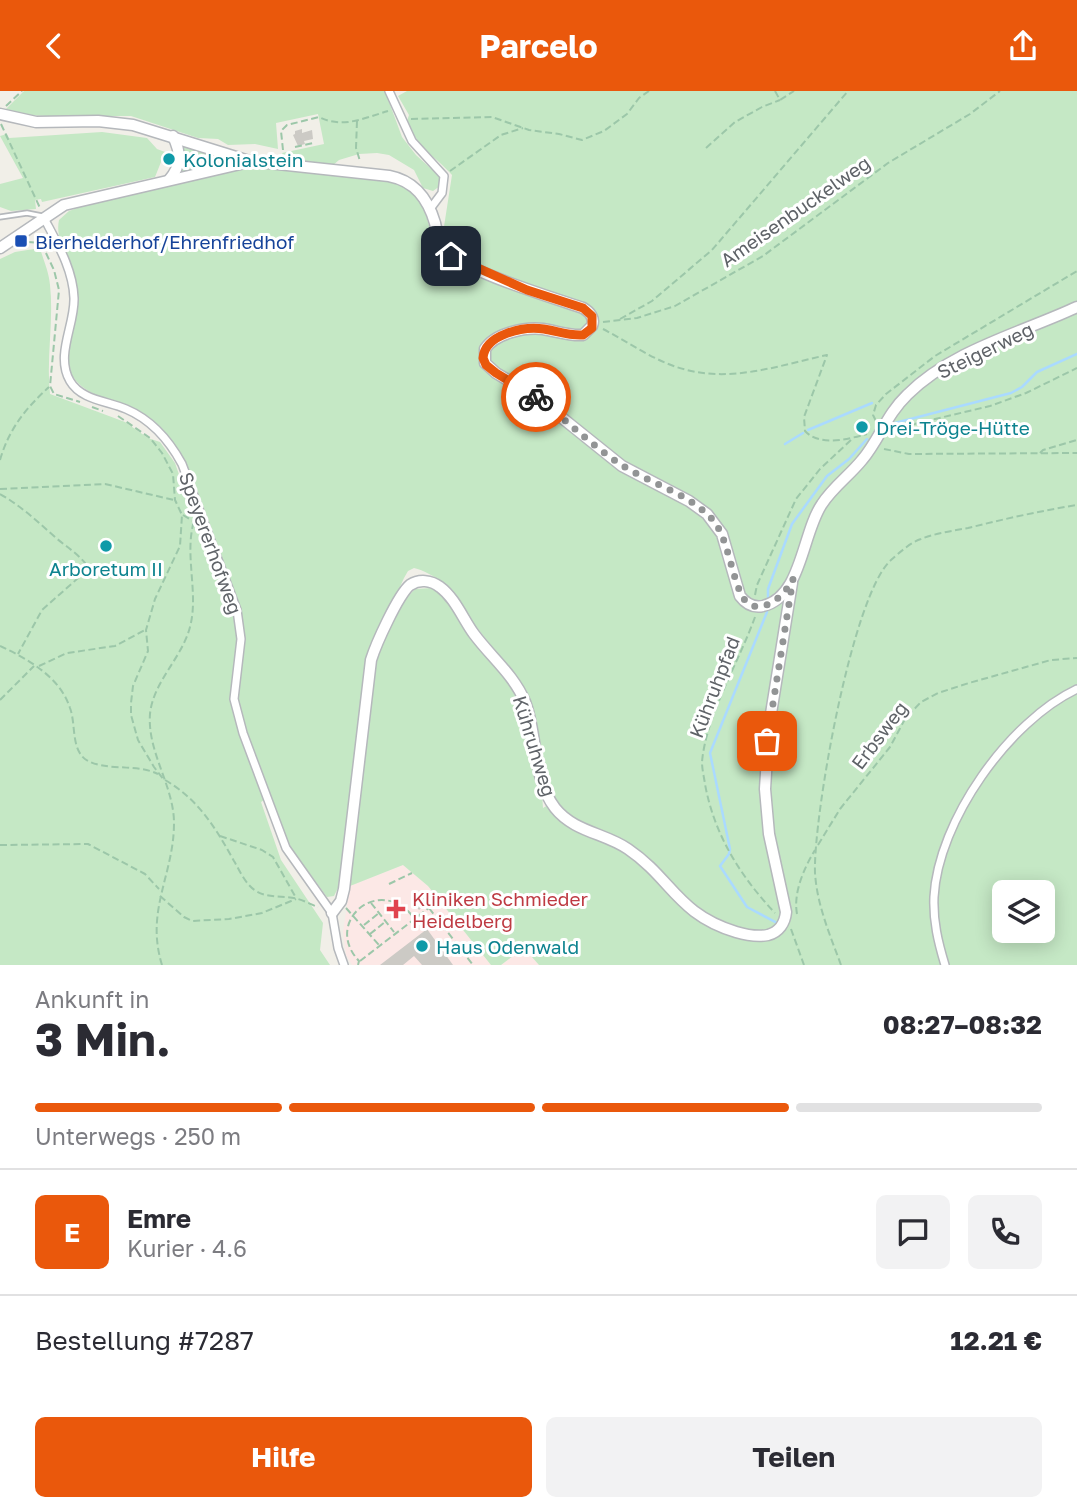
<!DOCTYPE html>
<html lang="de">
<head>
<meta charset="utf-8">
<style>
  :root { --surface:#fff; --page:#f2f2f3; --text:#2b2b33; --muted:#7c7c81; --line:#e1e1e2; --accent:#ea580c }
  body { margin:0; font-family:"Golos Text",sans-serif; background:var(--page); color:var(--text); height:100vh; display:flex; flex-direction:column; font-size:26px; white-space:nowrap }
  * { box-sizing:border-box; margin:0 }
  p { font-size:23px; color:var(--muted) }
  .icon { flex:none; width:38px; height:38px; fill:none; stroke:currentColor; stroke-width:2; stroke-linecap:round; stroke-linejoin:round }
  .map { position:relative; height:874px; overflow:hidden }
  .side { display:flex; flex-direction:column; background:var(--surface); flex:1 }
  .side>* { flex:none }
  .tools { position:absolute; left:992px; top:789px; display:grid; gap:14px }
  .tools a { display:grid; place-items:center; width:63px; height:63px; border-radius:10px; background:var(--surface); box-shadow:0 4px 18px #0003; font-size:35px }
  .pin { position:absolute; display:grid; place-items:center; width:60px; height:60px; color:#fff; margin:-30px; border-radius:14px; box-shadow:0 4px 10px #0006 }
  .courier { position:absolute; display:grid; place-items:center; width:70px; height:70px; margin:-35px; border:5px solid #ea580c; border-radius:50%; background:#fff; color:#222; box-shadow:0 2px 9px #0007 }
  .headline em { font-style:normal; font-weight:700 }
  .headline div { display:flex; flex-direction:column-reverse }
  .headline { display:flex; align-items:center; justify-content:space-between; height:119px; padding:0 35px }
  h1 { font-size:46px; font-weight:700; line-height:52px }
  .bar { display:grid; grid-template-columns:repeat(4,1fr); gap:10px 7px; align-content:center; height:84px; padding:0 35px }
  .bar i { height:9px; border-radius:5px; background:var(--line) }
  .bar .on { background:var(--accent) }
  .bar p { grid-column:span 4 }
  .line { display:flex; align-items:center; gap:18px; padding:0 35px; border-top:2px solid var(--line) }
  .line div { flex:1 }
  .round { display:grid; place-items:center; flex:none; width:74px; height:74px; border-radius:10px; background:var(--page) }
  .primary-button { display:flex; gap:14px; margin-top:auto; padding:14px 35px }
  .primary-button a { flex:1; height:80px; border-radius:10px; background:var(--accent); color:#fff; font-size:28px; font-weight:700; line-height:80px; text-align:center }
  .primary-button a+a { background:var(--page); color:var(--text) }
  header { display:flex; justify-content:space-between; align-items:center; height:91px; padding:0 35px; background:var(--accent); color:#fff; font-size:32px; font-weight:700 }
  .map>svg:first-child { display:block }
</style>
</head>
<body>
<header><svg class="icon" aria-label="back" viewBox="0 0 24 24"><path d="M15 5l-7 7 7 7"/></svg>Parcelo<svg class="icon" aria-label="share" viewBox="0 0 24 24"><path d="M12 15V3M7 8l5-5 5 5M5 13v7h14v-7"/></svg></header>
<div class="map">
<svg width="1077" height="874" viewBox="0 0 1077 874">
  <rect width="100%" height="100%" fill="#f1efe8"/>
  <!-- medical -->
  <g fill="#fce8e6">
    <polygon points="403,774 428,795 491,874 352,874 346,864 343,841 350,795"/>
    <polygon points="524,857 539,874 501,874"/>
  </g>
  <!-- green -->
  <g fill="#c5e8c5" fill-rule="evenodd">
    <polygon points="24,0 385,0 402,46 416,64 438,84 441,87 440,95 433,100 423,97 414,79 389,64 377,62 359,63 339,69 332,75 287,70 282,62 324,53 318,23 276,32 278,58 255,53 228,54 218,48 198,47 131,25 47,25 25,24 6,18"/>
    <path d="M407 0H1077V874H539L524 857 501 874H491L428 795 403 774 350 795 376 563 403 511 415 498 432 497 440 501 505 586 521 613 537 693 542 703 543 717 555 710C537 684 542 647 532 617 522 586 497 564 478 538 466 523 457 504 442 491 436 486 423 479 414 477L408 480 404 487 365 574 341 779 338 797 334 805 327 806 291 757 269 706 261 711 281 769 323 832 320 859 330 874H0V168L15 161 40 157C43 168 49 181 50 194 54 230 46 267 50 303L125 331 148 347 160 351 175 372 195 430 204 418C192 386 181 353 154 330 129 309 82 310 70 280 64 263 74 244 76 227 78 217 78 206 76 195 73 173 54 151 59 129L69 120 94 111 236 79 263 77 379 87 403 94 414 101 423 115 433 147 443 142 452 84C432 62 419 59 407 30L409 24 398 5ZM1004 802H1043V840H1004Z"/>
    <polygon points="102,41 147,47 157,58 165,61 155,86 42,111 41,108 35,109 36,118 11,120 0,116 0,93 23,87 0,45 7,43 9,47"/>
    <polygon points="182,53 231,70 180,83 185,68"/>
  </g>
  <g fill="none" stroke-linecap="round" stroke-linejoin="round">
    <!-- stream -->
    <g stroke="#aadaff" stroke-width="2.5">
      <polyline points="895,332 1011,302 1022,296 1037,281 1077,263"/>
      <polyline points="808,339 872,312"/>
      <polyline points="785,353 803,342"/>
      <polyline points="768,507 768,498 792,433 827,385 849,368 867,348"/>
      <polyline points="767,521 710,662 730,758 729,763 720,775 747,816 779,833"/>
    </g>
  </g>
  <!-- building -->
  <g fill="#cccac5">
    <polygon points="302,38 302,42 312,39 313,48 304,50 305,53 298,55 293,44 295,43 295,40"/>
    <polygon points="423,800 430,810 419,819 411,809"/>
    <polygon points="427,838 453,874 422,874 414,865 403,874 380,874"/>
  </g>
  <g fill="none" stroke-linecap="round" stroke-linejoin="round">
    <!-- service casing -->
    <g stroke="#b5b8bc" stroke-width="7">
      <polyline id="service" points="0,126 27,122 42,125"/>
    </g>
    <!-- minor casing -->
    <g stroke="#b5b8bc" stroke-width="10">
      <g id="minor">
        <polyline points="389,0 412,50 444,85 442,102 430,118"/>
        <path d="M44 127C57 152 73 178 74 207 75 234 55 264 70 290 81 309 107 310 126 318 152 329 169 349 182 373L237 519 241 548 234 608 243 642 286 757 332 822 338 857 344 874"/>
        <path d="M945 874C938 851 933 830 934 806 938 730 1009 630 1077 598"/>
      </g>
    </g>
    <!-- tertiary casing -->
    <g stroke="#b5b8bc" stroke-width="13">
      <g id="tertiary">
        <path d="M0 23 36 31 98 30 133 34 249 70 389 85C415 90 428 108 435 132 437 141 438 150 444 158 460 179 554 207 583 217 590 221 595 227 592 235L583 244C569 245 556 240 543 238 525 236 495 242 485 258V272L496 282 536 306 622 375 689 410 707 423 722 443 740 505C746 513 753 517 763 515 802 506 802 442 822 413 833 396 849 385 862 369 879 349 887 323 907 304 952 259 1021 242 1077 216"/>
        <path d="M169 89C182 74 181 62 173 45"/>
        <polyline points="0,157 64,114 249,71"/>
        <path d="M332 822 341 810 344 798 371 569C376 553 398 504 410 494 419 488 431 489 440 496 455 507 463 528 474 543 491 566 514 584 525 611 538 645 532 687 555 717 574 741 605 742 628 758 672 788 677 823 736 841 746 844 758 846 768 844 779 841 785 832 786 821L769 743 765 698 769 635 792 492"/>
      </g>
    </g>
    <!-- path -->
    <g stroke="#9cc7a9" stroke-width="2" stroke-dasharray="7 3.5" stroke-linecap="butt">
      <polyline points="775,0 780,9 794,0"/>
      <polyline points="6,15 22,0"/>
      <polyline points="411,28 492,26 529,39 559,43 582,49 604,40 627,23 639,7 649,0"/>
      <polyline points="357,30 356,57 360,70"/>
      <polyline points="1,33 40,117"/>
      <polyline points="295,56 313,52"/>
      <polyline points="706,57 735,31 762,16 780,9"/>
      <path d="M283 59 281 40 287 34 319 26C343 38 364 27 388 20"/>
      <polyline points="450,80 501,44 523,37"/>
      <polyline points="37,143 54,179 59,199 50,295 54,303 80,311"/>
      <polyline points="28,151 40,152"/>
      <polyline points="620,228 652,210 712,159 848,0"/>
      <polyline points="603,231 637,227 675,215 763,165 888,72 970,23 1000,0"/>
      <path d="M603 238C630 252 657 272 687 279 734 291 781 274 827 264L804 326 805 340C820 356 848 348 867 343"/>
      <polyline points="92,316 103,320"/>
      <polyline points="118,325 150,347 162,362 173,383 175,409 182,424 180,455 155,508 146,539 148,560 133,595 131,612 131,624 138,649 154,676 164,689"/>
      <polyline points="876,330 873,324 876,314 886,303 935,265 1077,180"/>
      <polyline points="893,338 990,315 1026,302 1077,277"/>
      <polyline points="884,358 909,363 1077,362"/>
      <polyline points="1040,362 1043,359 1077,349"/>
      <path d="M0 369C9 338 25 318 49 296"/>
      <polyline points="0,398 105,393 174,409"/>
      <path d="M0 403C21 415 37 430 55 446 65 455 76 461 85 472L84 481 77 488 42 519 18 563"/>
      <polyline points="183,424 193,430"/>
      <polyline points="755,504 757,494 796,408 820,378 852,348"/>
      <path d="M755 526C739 571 706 624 702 671 702 678 704 686 705 693 714 743 740 785 775 822"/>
      <path d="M0 555C28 568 60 586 70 617 76 633 71 657 85 668 103 681 136 672 158 683"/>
      <polyline points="39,575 67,562 115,555 145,539"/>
      <polyline points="0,609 34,575"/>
      <path d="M165 689C199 709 215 736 234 770 240 780 245 793 256 800 269 808 285 804 298 808 305 810 312 814 318 816"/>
      <polyline points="220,745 262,759 273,766 295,805"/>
      <polyline points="0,754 88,753 145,783 159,798"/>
      <polyline points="818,754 840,718 890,656 905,628 921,611 938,602 969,592 1051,569 1077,567"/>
      <polyline points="389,793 412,782"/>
      <polyline points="160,805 184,826 192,830 229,828 262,822 296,808"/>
      <polyline points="371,812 394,841"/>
      <polyline points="346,817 379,854"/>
      <polyline points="429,817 473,874"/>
      <path d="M797 823C793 802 804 777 815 759"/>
      <polyline points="364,834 379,822"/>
      <polyline points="791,838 804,874"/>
      <polyline points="370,843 385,831"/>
      <polyline points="360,870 434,813"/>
      <path d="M162 874C145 819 174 784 174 732 174 695 147 661 150 623 153 591 182 567 190 536 199 502 184 464 194 430"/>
      <path d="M358 874 359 870C322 831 380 782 414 827"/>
      <path d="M841 874C830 844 817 814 815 782 813 727 852 504 891 469 899 462 911 451 921 448 936 442 952 440 968 437 1004 428 1040 420 1077 414"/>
    </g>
    <!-- service -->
    <use href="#service" stroke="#fff" stroke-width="3.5"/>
    <!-- minor -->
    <use href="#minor" stroke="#fff" stroke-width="7"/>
    <!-- tertiary -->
    <use href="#tertiary" stroke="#fff" stroke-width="10"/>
  </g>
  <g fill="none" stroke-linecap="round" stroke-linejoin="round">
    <!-- done -->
    <path stroke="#929495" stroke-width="7" stroke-dasharray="0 12.6" d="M536 306C564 327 590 353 620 373 649 392 688 402 712 428 731 448 733 507 751 514 768 521 786 502 793 488L767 650"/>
    <!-- route -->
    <path stroke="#ea580c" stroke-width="9" d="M451 165 527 199 583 217 592 225V237L583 244C569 245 557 240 544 238 524 235 485 243 483 267L486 274 496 282 536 306"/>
  </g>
  <!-- markers -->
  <g fill="#0f9aa8" stroke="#fff" stroke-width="2.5">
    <circle cx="169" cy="68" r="7"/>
    <circle cx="862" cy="336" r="7"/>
    <circle cx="106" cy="455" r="7"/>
    <circle cx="422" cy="855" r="7"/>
  </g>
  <rect fill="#1a4fb4" stroke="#fff" stroke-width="2.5" x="14" y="143" width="14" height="14" rx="3.5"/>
  <path fill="#e0444e" stroke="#fff" stroke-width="2.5" d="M392.5 807.5h7v7h7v7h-7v7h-7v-7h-7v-7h7z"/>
  <g text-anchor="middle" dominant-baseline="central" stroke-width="6" stroke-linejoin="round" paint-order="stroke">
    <!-- culture labels -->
    <g font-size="19" fill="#0d838f" stroke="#fff" text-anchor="start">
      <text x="183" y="68">Kolonialstein</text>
      <text x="876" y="336">Drei-Tröge-Hütte</text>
      <text x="106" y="477" text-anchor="middle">Arboretum II</text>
      <text x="436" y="855">Haus Odenwald</text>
    </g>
    <!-- street labels -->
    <g font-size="19" fill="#5f6368" stroke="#fff">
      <text transform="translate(795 120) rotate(-35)">Ameisenbuckelweg</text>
      <text transform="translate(985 259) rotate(-26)">Steigerweg</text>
      <text transform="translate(211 452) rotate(70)">Speyererhofweg</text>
      <text transform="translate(714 596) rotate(-69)">Kühruhpfad</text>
      <text transform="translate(879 644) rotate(-53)">Erbsweg</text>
      <text transform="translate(535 655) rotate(73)">Kühruhweg</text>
    </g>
    <!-- transit labels -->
    <g font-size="19" fill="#164399" stroke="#fff" text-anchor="start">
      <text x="35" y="150">Bierhelderhof/Ehrenfriedhof</text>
    </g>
    <!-- health labels -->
    <g font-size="19" fill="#be3a42" stroke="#fff" text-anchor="start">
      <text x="412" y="807">Kliniken Schmieder<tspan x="412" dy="22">Heidelberg</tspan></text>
    </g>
  </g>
</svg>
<div class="tools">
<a><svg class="icon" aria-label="layers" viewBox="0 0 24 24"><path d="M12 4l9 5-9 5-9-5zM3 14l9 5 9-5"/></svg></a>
</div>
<div class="pin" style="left:767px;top:650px;background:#ea580c"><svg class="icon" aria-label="bag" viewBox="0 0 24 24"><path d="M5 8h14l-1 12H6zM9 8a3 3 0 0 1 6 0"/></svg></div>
<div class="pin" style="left:451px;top:165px;background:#1f2937"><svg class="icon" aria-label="home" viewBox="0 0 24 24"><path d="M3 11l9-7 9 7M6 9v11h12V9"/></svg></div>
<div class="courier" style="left:536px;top:306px"><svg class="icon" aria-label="bike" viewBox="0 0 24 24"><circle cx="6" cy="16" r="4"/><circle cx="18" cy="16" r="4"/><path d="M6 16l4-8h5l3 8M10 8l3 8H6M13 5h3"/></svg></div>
</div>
<section class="side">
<div class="headline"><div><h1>3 Min.</h1><p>Ankunft in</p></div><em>08:27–08:32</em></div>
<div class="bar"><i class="on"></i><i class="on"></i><i class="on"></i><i></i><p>Unterwegs · 250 m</p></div>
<div class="line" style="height:126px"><b class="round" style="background:var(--accent);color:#fff">E</b><div><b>Emre</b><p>Kurier · 4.6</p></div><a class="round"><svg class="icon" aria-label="chat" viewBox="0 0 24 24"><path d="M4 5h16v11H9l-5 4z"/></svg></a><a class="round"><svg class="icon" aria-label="phone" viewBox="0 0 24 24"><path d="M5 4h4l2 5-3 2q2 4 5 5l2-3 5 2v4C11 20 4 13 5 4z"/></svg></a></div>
<div class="line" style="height:91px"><div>Bestellung #7287</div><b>12.21 €</b></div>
<div class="primary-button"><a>Hilfe</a><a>Teilen</a></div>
</section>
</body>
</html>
